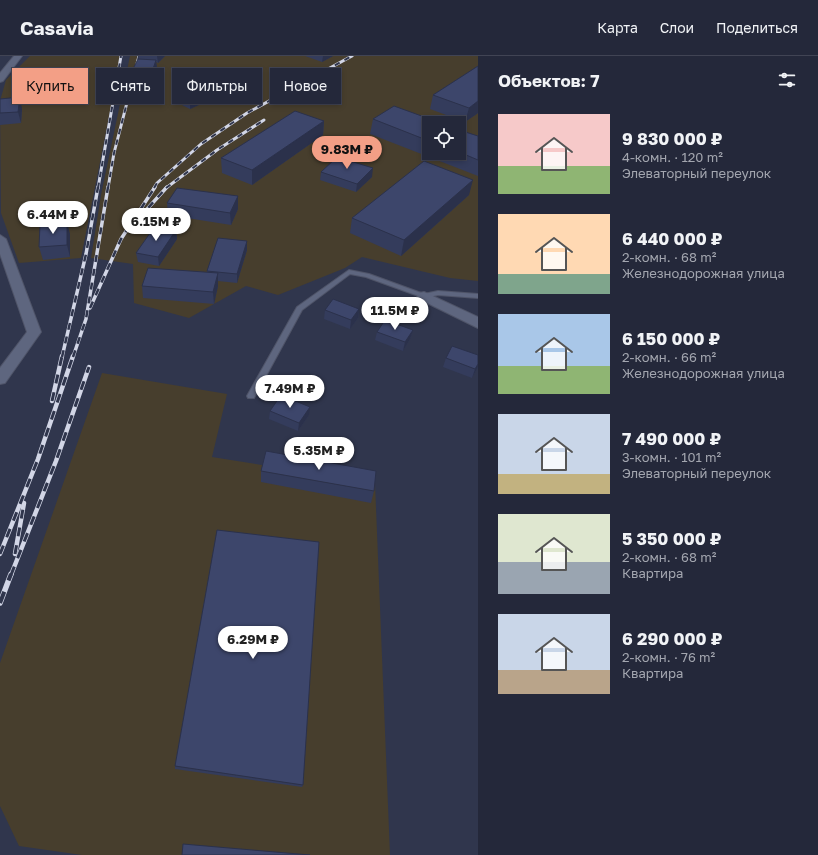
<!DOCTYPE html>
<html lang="ru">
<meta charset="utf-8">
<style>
:root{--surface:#24283a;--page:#2c3042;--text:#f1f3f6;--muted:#a3a6af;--line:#414454;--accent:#f39f86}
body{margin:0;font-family:"Golos Text",sans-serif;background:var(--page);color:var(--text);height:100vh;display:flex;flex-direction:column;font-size:15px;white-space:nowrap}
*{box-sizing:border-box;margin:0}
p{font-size:13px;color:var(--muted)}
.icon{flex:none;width:22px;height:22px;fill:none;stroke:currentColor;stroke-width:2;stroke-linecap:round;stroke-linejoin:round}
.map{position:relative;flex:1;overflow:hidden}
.sheet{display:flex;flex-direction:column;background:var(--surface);width:340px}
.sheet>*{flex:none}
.guide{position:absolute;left:12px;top:12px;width:380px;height:36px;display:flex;gap:8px}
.tools{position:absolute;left:422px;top:60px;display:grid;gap:8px}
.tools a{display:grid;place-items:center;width:44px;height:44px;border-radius:0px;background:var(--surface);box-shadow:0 2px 6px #0003,0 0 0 1px var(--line);font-size:20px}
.price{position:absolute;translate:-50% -34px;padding:0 9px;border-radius:14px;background:#fff;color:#222;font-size:13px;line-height:26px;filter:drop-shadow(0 1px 2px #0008)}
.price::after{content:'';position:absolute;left:50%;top:24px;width:12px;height:9px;margin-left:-6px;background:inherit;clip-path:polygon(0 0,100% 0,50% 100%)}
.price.selected{background:var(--accent);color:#111}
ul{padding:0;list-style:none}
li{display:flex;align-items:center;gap:12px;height:100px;padding:0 20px}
li span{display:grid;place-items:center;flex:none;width:112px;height:80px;border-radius:0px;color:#555}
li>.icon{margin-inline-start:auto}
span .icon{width:48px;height:48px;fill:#fffc;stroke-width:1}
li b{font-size:17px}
h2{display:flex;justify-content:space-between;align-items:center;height:48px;padding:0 20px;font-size:17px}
.pill{padding:0 14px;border-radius:0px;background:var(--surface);box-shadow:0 2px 6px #0003,0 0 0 1px var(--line);font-size:14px;line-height:36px}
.pill.selected{background:var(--accent);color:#111}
header{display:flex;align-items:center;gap:24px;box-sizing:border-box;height:56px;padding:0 20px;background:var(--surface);border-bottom:1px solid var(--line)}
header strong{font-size:19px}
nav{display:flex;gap:22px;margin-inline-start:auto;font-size:14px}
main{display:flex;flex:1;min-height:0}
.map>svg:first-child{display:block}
.industrial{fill:#473e2d;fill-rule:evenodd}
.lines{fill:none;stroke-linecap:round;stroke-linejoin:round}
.service-casing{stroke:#4f5468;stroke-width:2}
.minor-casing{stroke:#4f5468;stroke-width:2}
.service{fill:#5e667f;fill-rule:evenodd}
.minor{fill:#5e667f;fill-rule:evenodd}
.rail-far3-casing{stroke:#d2d6e6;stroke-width:3}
.rail-far2-casing{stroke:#d2d6e6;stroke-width:3.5}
.rail-far1-casing{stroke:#d2d6e6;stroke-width:4.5}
.rail-casing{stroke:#d2d6e6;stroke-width:5.5}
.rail-far3{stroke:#30364d;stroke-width:2;stroke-dasharray:5.5;stroke-linecap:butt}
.rail-far2{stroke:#30364d;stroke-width:2.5;stroke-dasharray:7;stroke-linecap:butt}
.rail-far1{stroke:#30364d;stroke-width:3;stroke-dasharray:9;stroke-linecap:butt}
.rail{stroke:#30364d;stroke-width:4;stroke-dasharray:12;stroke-linecap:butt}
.wall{fill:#343c5c}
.shaded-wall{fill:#2b314b}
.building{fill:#3d466b;stroke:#2b314b}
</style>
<header>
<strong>Casavia</strong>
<nav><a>Карта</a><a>Слои</a><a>Поделиться</a></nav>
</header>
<main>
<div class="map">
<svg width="478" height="799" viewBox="0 0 478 799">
<rect width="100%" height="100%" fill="#30364d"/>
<g class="industrial">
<polygon points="30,0 121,0 81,202 19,207 1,157 0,45 6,24"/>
<path d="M 130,0 L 478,0 L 478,225 L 450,222 L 362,201 L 345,212 L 278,239 L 246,230 L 189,262 L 134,247 L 133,208 L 91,202 L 101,139 ZM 429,67 L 459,67 L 459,97 L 429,97 Z"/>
<polygon points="102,317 227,338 212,401 375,427 390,799 82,799 19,790 0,750 0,607"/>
</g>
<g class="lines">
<g class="service-casing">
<polygon id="service" points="349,214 369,218 424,238 438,235 478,238 478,242 438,239 424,242 366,221 350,218 302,254 254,342 248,342 247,340 297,251"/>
</g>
<g class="minor-casing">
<g id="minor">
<polygon points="14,0 22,0 3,25 0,26 0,17"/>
<polygon points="0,179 6,183 41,276 5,327 0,328 0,312 27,276 0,198"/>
<polygon points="424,236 478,261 478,272 419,243 417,240 419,237"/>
</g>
</g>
<use href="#service" class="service"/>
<use href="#minor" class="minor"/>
<g class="rail-far3-casing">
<g id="rail-far3">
<polyline points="98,132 121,0"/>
<polyline points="108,132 114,97 139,0"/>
<polyline points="154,132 157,127 201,88 247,57 352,0"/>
<polyline points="166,132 217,94 264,64"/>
</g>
</g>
<g class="rail-far2-casing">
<g id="rail-far2">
<polyline points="139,162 167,131"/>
<polyline points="90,252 121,183 155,131"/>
<polyline points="62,301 86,198 98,131"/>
<polyline points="73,301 86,263 108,131"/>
</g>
</g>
<g class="rail-far1-casing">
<g id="rail-far1">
<polyline points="52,345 62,300"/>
<polyline points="0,498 38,403 73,300"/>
<polyline points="15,498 24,447"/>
<polyline points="11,519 56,405 89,311"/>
</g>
</g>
<g class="rail-casing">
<polyline id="rail" points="0,547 11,518"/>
</g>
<use href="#rail-far3" class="rail-far3"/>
<use href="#rail-far2" class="rail-far2"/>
<use href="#rail-far1" class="rail-far1"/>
<use href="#rail" class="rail"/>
</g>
<g class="wall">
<polygon points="139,0 165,0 158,7 156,6 157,12 151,27 131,26 130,19 139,3"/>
<polygon points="305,0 333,0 322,6"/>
<polygon points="478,10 478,57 465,66 430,53 433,39"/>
<polygon points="175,38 212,43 190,53 176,46"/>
<polygon points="0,43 22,53 21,67 0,69"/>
<polygon points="373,63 429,67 429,97 459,97 459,74 478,80 478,120 370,78"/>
<polygon points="324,65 323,79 252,129 222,117 221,102"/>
<polygon points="321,116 372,121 356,136 320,124"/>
<polygon points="469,139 401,200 350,177 352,162"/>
<polygon points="167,147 238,153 231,169 168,159"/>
<polygon points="176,174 177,183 159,210 138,206 136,197"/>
<polygon points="70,178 70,201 43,204 39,191"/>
<polygon points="247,185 247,194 237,227 218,225 218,230 214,248 143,242 142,230 207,216 207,215"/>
<polygon points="359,253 358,262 350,273 324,263 325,254"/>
<polygon points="413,274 410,283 403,295 375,284 377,276"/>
<polygon points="446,302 478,311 472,322 443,311"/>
<polygon points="270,355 309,359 298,375 269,363"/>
<polygon points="261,415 374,435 371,447 261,426"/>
<polygon points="175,710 303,729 302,731 175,713"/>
</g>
<g class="shaded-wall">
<polygon points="157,0 165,0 158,7"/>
<polygon points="323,0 333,0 322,6"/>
<polygon points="156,4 157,12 151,27 151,19"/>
<polygon points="211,35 212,43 190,53 190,45"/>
<polygon points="20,41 22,53 21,67 18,56"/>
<polygon points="478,45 478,57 465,66 469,52"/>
<polygon points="324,65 323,79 252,129 252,114"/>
<polygon points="373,112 372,121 356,136 357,128"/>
<polygon points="473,124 469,139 401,200 404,184"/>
<polygon points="238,140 238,153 231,169 230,157"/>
<polygon points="67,166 70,178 70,201 67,189"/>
<polygon points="176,174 177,183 159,210 158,201"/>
<polygon points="247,185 247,194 237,227 237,218"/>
<polygon points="218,217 218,230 214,248 213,236"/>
<polygon points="359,253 358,262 350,273 351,264"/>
<polygon points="413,274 410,283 403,295 405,286"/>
<polygon points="478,308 478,311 472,322 475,313"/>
<polygon points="310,351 309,359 298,375 299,367"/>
</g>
<g class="building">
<polygon points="138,3 156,4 151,19 130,19"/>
<polygon points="478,10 478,45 469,52 433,39"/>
<polygon points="197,29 211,35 190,45 175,38"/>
<polygon points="20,41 18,56 0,57 0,43"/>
<polygon points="394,50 441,67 429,67 429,85 373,63"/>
<polygon points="295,55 324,65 252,114 221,102"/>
<polygon points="459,74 478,80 478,104 459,96"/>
<polygon points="337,101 373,112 357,128 321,116"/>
<polygon points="424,105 473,124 404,184 352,162"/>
<polygon points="177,132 238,140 230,157 167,147"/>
<polygon points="67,166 67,189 39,191 40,169"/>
<polygon points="155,170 176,174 158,201 136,197"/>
<polygon points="218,182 247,185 237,218 207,215"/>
<polygon points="148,212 218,217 213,236 142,230"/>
<polygon points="333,243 359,253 351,264 325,254"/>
<polygon points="385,264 413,274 405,286 377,276"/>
<polygon points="452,290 478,299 478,308 475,313 446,302"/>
<polygon points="281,339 310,351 299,367 270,355"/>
<polygon points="266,395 376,415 374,435 261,415"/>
<polygon points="217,474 319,486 303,729 175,710"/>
<polygon points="183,788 310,799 182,799"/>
</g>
</svg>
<div class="tools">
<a><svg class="icon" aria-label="locate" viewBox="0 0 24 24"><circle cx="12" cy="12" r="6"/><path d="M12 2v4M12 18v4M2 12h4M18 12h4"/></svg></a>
</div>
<b class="price selected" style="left:347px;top:114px">9.83M ₽</b>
<b class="price" style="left:53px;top:179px">6.44M ₽</b>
<b class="price" style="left:156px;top:186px">6.15M ₽</b>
<b class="price" style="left:395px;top:275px">11.5M ₽</b>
<b class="price" style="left:290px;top:353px">7.49M ₽</b>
<b class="price" style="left:319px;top:415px">5.35M ₽</b>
<b class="price" style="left:253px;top:604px">6.29M ₽</b>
<div class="guide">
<a class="pill selected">Купить</a>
<a class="pill">Снять</a>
<a class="pill">Фильтры</a>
<a class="pill">Новое</a>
</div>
</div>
<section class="sheet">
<h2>Объектов: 7<svg class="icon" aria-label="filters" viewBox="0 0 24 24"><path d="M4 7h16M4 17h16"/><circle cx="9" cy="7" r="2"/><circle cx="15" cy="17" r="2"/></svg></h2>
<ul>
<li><span style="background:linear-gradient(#f6c9c9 65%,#8fb573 0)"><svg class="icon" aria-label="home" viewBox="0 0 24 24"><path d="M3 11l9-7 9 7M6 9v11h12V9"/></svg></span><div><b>9 830 000 ₽</b><p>4-комн. · 120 m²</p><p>Элеваторный переулок</p></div></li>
<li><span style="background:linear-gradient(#ffd9b3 75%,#7fa58c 0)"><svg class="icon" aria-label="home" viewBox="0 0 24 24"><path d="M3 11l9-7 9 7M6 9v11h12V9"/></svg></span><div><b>6 440 000 ₽</b><p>2-комн. · 68 m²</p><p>Железнодорожная улица</p></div></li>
<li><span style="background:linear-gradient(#a9c7e8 65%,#8fb573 0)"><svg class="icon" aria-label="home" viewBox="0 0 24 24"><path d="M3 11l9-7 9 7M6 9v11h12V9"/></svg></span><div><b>6 150 000 ₽</b><p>2-комн. · 66 m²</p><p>Железнодорожная улица</p></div></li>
<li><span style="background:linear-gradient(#c9d6e8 75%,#c2b280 0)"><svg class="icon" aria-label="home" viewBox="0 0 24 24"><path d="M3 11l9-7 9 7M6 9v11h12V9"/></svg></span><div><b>7 490 000 ₽</b><p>3-комн. · 101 m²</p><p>Элеваторный переулок</p></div></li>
<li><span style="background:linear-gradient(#dfe7d0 60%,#9aa5b1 0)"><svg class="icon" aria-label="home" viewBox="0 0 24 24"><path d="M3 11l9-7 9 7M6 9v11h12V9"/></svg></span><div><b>5 350 000 ₽</b><p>2-комн. · 68 m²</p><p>Квартира</p></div></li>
<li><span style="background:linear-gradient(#c9d6e8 70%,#b9a48a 0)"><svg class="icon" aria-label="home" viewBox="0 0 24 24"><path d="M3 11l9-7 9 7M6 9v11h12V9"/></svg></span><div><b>6 290 000 ₽</b><p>2-комн. · 76 m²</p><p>Квартира</p></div></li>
</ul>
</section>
</main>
